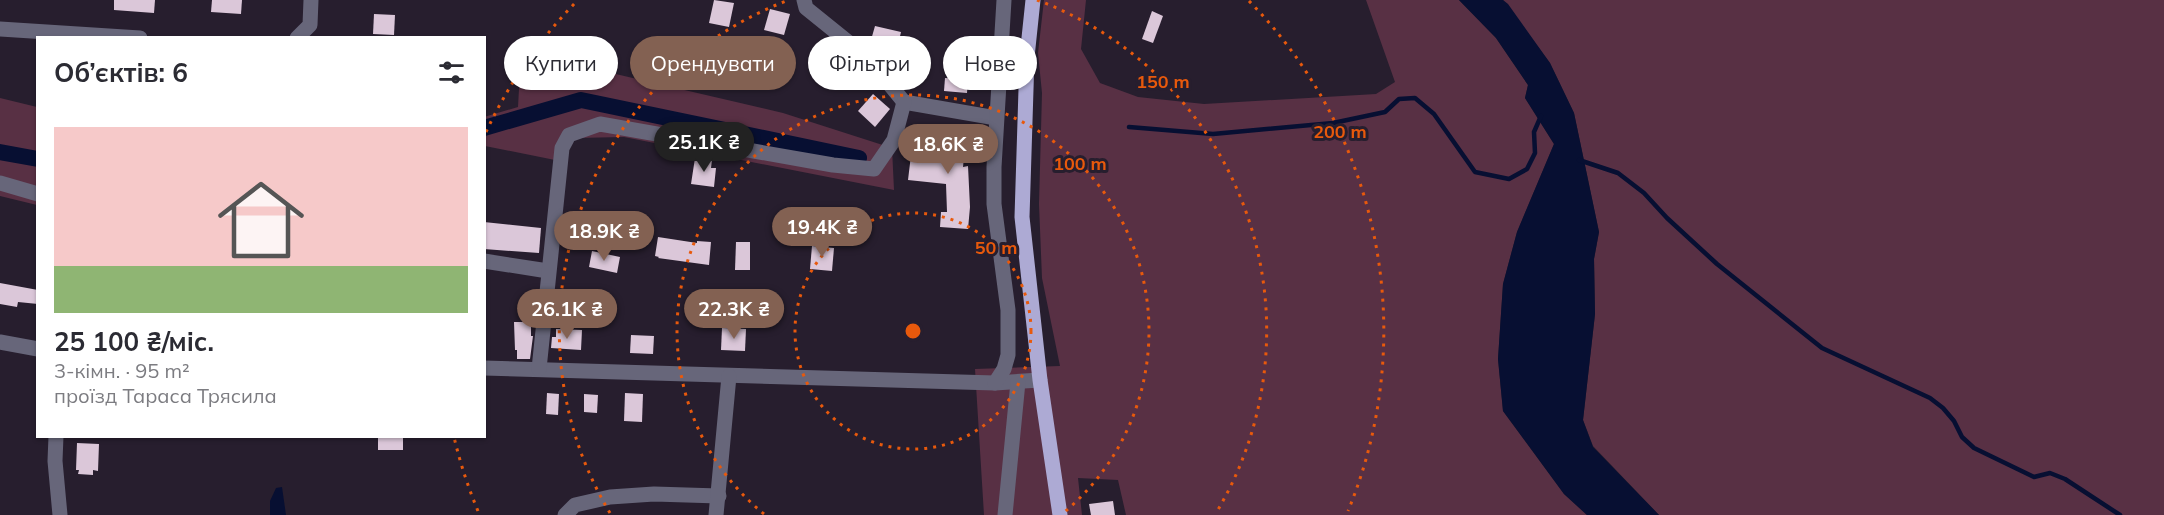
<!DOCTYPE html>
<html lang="uk">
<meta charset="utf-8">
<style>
:root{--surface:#fff;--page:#f7f7f7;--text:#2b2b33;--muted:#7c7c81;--line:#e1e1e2;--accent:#836152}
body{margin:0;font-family:Mulish,sans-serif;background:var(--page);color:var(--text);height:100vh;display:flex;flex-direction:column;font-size:22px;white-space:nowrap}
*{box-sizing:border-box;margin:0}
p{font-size:20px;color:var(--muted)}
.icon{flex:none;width:33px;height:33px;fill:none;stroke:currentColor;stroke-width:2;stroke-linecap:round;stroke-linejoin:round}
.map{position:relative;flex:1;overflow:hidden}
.drawer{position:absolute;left:36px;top:36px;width:450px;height:402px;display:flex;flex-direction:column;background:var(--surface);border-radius:0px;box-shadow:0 2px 4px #0004}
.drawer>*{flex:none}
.banner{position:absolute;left:504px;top:36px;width:570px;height:54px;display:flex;gap:12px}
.price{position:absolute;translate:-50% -51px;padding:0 14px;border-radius:21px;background:var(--accent);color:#fff;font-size:20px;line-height:39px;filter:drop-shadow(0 2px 3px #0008)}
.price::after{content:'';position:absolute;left:50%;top:36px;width:18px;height:14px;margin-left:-9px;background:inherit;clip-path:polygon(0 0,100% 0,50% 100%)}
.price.current{background:#222;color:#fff}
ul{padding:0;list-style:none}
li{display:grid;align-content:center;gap:12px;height:318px;padding:0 18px}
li+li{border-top:2px solid var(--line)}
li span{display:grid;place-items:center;height:186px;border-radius:0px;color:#555}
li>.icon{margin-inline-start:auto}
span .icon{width:108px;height:108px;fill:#fffc;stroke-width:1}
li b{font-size:26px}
h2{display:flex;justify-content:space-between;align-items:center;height:72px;padding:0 18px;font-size:26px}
.chip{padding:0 21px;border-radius:27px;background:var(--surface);box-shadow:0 2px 4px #0004;font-size:21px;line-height:54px}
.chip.current{background:var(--accent);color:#fff}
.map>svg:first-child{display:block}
.green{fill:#583044}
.water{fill:#070f32}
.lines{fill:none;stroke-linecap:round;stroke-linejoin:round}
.stream{stroke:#070f32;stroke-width:4.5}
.canal{stroke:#070f32;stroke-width:16}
.building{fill:#dbc7d9}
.minor{stroke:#67667a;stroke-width:15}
.major{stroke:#adaad4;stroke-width:15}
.ring{fill:none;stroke:#e8590c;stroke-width:3;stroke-dasharray:3 6}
.centre{fill:#e8590c;stroke:#271e2e;stroke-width:3}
.ring-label{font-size:18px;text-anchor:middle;font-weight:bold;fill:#e8590c;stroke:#271e2e;stroke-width:6;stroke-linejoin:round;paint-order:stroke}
</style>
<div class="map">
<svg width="2164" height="515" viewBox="0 0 2164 515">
<rect width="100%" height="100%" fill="#271e2e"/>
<g class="green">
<polygon points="1044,0 1086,0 1081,49 1100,83 1138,97 1204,104 1376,94 1395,82 1366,0 1459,0 1496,38 1528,85 1525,98 1554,144 1517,232 1503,284 1498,359 1503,411 1564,494 1587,515 1126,515 1118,480 1078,478 1082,515 984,515 975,369 1060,366 1042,278 1039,204 1042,93 1038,53"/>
<polygon points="1503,0 2164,0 2164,515 1659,515 1593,446 1583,420 1595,314 1594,259 1599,232 1574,113 1550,63"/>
<polygon points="521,52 783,113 892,148 894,190 624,137 576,138 555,160 485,146 484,117 518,107"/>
<polygon points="0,98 37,107 37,205 0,196"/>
</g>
<g class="water">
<polygon points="1459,0 1503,0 1508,4 1550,63 1574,113 1599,232 1594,259 1595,314 1583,420 1593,447 1659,515 1587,515 1564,494 1503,411 1498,359 1503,284 1517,232 1554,144 1525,98 1528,85 1496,38"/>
<polygon points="282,487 286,515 270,515 270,501 276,488"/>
</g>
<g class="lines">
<g class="stream">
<polyline points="1129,127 1213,134 1333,123 1385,112 1399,99 1415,98 1434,114 1475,172 1509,179 1527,169 1535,153 1534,132 1541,116"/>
<polyline points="1579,160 1618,173 1644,193 1667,218 1717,264 1822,348 1930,398 1943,408 1954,421 1962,437 1974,448 2034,477 2050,473 2065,479 2120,515"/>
</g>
<g class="canal">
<polyline points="484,128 581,100 859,158"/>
<polyline points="0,152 38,159"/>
</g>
</g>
<g class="building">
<polygon points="114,0 155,0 154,13 114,10"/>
<polygon points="212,0 242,0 241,14 211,12"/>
<polygon points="714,0 734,3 729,27 709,23"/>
<polygon points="770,9 790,14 784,35 764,30"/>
<polygon points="1152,11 1163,16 1153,43 1142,39"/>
<polygon points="374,14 395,15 394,35 373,34"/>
<polygon points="875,26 901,32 897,49 874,44 875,41 871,40"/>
<polygon points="826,45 843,59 827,80 809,66"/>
<polygon points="945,78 968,79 967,93 944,91"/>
<polygon points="873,94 890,109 875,127 858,111"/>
<polygon points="943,125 967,127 963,167 968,166 970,207 968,229 940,227 941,212 947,212 946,184 908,180 911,155 935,157 938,132 942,133"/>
<polygon points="695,158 712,160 711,168 716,168 714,187 691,184"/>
<polygon points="484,222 541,228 539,253 484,249"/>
<polygon points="623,223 641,226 638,245 620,242"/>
<polygon points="658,237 697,243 697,241 711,242 709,265 658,258 659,257 655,256"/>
<polygon points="736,242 750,242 750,270 735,270"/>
<polygon points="812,246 834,248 832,271 810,269"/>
<polygon points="592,251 620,257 617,273 589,267"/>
<polygon points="0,283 38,290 38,304 18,302 17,307 0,304"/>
<polygon points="514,322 531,322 531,336 533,336 530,359 517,359 517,350 515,350"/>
<polygon points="722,328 746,329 745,351 721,350"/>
<polygon points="556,329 582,330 581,350 551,348 552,337 556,337"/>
<polygon points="631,335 654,336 653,354 630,353"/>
<polygon points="547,393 559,394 558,415 546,414"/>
<polygon points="625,393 643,394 642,422 624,421"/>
<polygon points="584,394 598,395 597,413 584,412"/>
<rect x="378" y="436" width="25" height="14"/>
<polygon points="77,443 99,444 98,471 93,470 93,475 78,474 79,470 76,470"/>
<polygon points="1113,501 1115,515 1091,515 1089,504"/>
</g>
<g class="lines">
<g class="minor">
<polyline points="804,0 806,8 868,58 904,102"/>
<polyline points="0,29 140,38"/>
<polyline points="297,38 310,25 311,0"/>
<polyline points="904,102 996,118"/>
<polyline points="0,183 38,194"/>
<polyline points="484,261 548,271"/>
<polyline points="0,342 38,349"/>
<polyline points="484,368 995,383 1040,380"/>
<polyline points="539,369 562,148 569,135 600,124 833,165 874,169 894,140 904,102"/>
<polyline points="995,383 1004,369 1008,355 1008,310 994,204 994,167 1004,0"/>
<polyline points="56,436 55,461 60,515"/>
<polyline points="565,515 575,505 610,497 654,494 719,496"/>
<polyline points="716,515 729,376"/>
<polyline points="1005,515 1018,382"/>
</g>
<polyline class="major" points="1033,0 1027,57 1022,217 1040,380 1060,515"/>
</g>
<g class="ring">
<circle cx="913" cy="331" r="118"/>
<path d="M764 514A236 236 0 1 1 1062 514"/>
<path d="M610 513A353 353 0 0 1 789 0M1037 0A353 353 0 0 1 1216 513"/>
<path d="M478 511A471 471 0 0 1 454 437M486 132A471 471 0 0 1 577 1M1249 1A471 471 0 0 1 1348 511"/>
</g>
<circle cx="913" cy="331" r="9" class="centre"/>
<g class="ring-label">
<text x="1163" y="88">150 m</text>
<text x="1340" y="138">200 m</text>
<text x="1080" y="170">100 m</text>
<text x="996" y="254">50 m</text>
</g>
</svg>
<b class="price current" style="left:704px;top:173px">25.1K ₴</b>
<b class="price" style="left:948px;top:175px">18.6K ₴</b>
<b class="price" style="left:822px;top:258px">19.4K ₴</b>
<b class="price" style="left:604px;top:262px">18.9K ₴</b>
<b class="price" style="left:567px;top:340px">26.1K ₴</b>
<b class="price" style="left:734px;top:340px">22.3K ₴</b>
<div class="banner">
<a class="chip">Купити</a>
<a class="chip current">Орендувати</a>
<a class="chip">Фільтри</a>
<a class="chip">Нове</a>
</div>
<section class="drawer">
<h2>Об’єктів: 6<svg class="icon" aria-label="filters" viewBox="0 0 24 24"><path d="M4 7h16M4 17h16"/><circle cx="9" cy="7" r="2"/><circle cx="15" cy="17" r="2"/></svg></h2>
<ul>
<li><span style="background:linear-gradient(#f6c9c9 75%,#8fb573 0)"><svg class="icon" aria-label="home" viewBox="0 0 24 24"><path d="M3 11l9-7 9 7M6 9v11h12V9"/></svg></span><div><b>25 100 ₴/міс.</b><p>3-кімн. · 95 m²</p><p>проїзд Тараса Трясила</p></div></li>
</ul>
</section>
</div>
